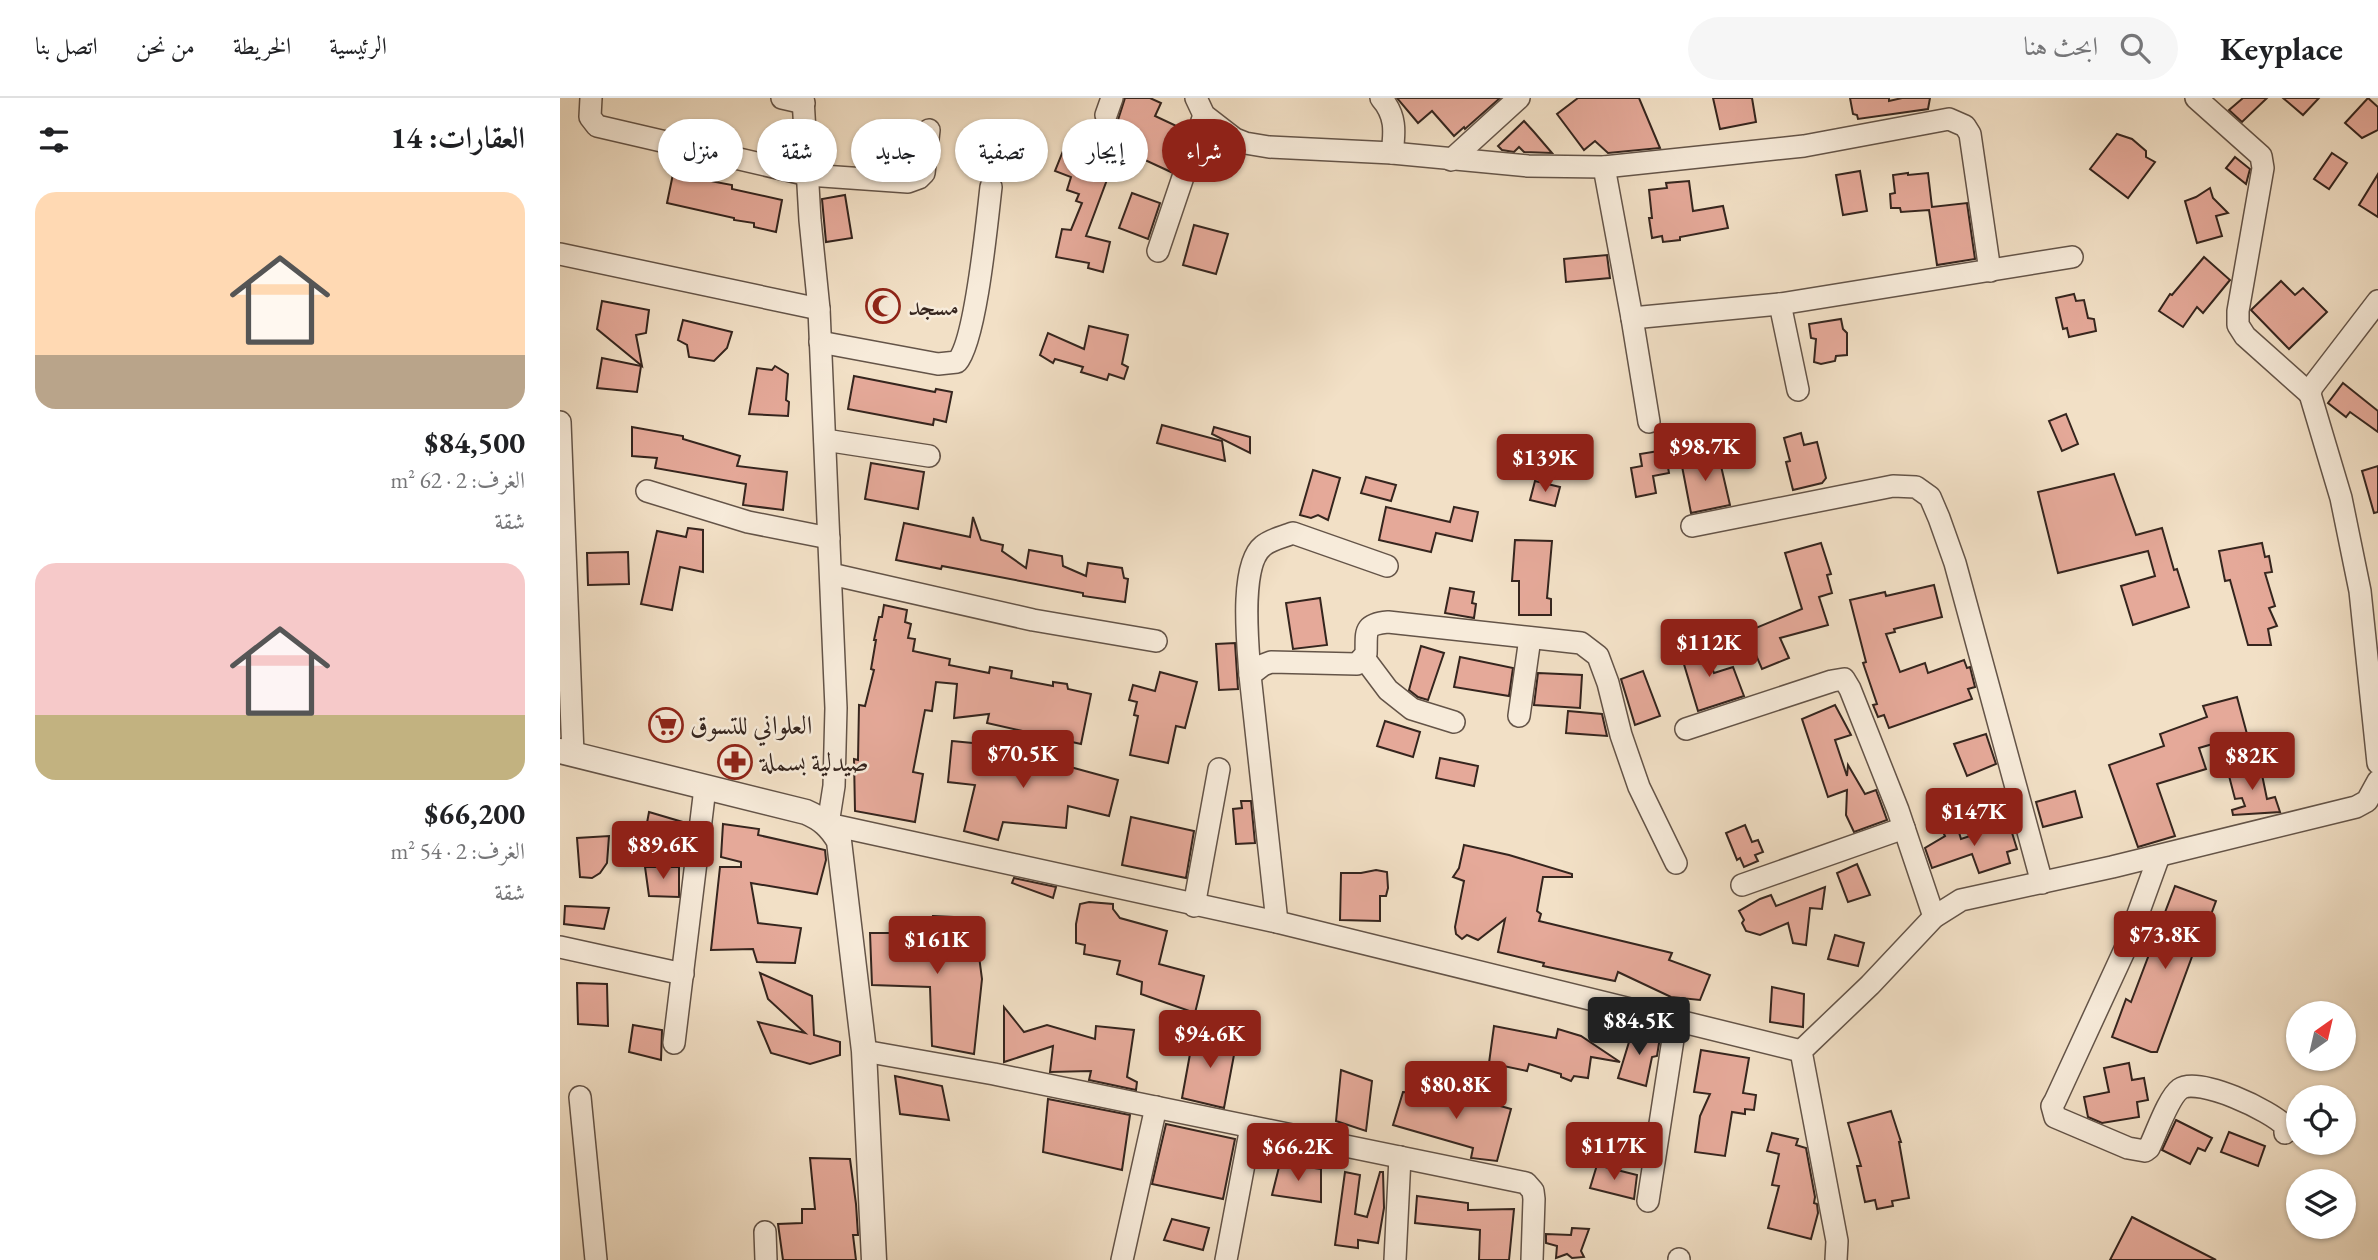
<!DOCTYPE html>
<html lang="ar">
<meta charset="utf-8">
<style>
:root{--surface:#fff;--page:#f6f6f6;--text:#202124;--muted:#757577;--line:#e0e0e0;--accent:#8f2418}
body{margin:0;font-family:"EB Garamond",Amiri,serif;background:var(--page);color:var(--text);direction:rtl;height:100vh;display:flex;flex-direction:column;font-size:26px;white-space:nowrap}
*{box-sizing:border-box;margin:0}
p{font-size:23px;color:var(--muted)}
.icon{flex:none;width:38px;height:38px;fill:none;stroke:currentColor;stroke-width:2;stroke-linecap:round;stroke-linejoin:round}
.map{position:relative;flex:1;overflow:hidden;direction:ltr}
.panel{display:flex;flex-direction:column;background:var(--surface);width:560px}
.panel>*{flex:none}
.banner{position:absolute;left:21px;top:21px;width:665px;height:63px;direction:rtl;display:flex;gap:14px}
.needle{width:46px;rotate:34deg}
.buttons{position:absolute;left:1726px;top:903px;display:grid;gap:14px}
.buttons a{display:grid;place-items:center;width:70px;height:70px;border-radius:50%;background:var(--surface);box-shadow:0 2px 5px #0004;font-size:35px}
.price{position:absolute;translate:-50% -60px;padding:0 16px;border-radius:7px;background:var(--accent);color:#fff;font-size:23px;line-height:46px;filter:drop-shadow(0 2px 4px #0008)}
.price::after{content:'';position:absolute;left:50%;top:42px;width:21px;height:16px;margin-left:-10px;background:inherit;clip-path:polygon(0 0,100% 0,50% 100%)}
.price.active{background:#222;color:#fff}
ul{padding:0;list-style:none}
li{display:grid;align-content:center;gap:14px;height:371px;padding:0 35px}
li span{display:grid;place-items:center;height:217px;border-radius:21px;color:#555}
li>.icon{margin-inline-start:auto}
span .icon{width:126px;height:126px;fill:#fffc;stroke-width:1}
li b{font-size:30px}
h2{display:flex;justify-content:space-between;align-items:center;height:84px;padding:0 35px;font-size:30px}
.chip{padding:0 24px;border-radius:32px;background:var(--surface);box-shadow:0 2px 5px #0004;font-size:24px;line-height:63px}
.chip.active{background:var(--accent);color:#fff}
header{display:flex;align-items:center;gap:42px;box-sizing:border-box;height:98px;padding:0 35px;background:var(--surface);border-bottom:2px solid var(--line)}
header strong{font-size:33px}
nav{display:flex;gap:38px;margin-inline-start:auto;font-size:24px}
.search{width:490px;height:63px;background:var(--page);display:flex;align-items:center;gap:18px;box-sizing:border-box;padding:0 24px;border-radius:38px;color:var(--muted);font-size:26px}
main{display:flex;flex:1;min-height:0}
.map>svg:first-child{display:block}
.building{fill:#e5a999;stroke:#35251e;stroke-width:2}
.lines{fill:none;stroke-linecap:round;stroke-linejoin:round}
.minor-casing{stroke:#645448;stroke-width:24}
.tertiary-casing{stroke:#645448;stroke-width:27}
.minor{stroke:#f7ebda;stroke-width:21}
.tertiary{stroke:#f7ebda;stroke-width:24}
.labels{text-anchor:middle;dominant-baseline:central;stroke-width:5;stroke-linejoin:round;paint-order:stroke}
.poi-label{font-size:26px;fill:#35251e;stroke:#f7ebda;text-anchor:start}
</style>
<header>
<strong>Keyplace</strong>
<div class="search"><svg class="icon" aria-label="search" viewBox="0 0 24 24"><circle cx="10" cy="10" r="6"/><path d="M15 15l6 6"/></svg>ابحث هنا</div>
<nav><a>الرئيسية</a><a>الخريطة</a><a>من نحن</a><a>اتصل بنا</a></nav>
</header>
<main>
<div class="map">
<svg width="1818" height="1162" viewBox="0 0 1818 1162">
<rect width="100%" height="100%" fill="#f2e0c6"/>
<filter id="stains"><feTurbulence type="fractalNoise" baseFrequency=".00286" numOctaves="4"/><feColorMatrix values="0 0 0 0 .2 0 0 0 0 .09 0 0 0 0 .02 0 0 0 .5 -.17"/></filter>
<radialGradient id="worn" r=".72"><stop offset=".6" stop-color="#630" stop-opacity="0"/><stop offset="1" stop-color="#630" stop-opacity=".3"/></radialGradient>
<g class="building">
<polygon points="565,0 590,0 601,5 595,18 625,32 611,74 570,55 564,70 545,63 563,25 558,22"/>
<polygon points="837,0 940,0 905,31 904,29 894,38 872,13 858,25"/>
<polygon points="1018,0 1079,0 1100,50 1048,55 1035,43 1024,52 997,16"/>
<polygon points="1153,0 1192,0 1196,24 1160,31"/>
<polygon points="1290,0 1329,0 1329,3 1342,0 1370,0 1368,11 1298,21 1297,17 1293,16"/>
<polygon points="1683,0 1707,0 1682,24 1669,12"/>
<polygon points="1723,0 1759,0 1743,17"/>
<polygon points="1808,0 1818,9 1818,32 1802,40 1785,25"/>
<polygon points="964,23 974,34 992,55 964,54 959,49 954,54 942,52 938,48"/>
<polygon points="1557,36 1572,41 1586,53 1586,59 1595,64 1568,100 1530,71"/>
<polygon points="503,53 551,71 526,138 550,144 543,174 528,170 529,165 496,159 502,131 511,132 522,105 516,103 519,96 507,92 511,79 495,73"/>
<polygon points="1772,55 1787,65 1769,91 1754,81"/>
<polygon points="1675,59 1690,71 1686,86 1666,70"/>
<polygon points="1300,73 1307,113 1283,117 1276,77"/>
<polygon points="1348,75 1348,77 1368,75 1372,109 1407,105 1415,161 1377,167 1369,112 1341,114 1340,110 1331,110 1330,96 1335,95 1333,77"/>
<polygon points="113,76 172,87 172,91 222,102 216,134 194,129 194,125 174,122 174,120 107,105"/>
<polygon points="1818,76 1818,119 1799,107"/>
<polygon points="1129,83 1133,113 1163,108 1168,130 1120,139 1120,142 1103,144 1102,138 1092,140 1089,120 1092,120 1089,92 1107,90 1106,85"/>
<polygon points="1650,90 1653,100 1668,115 1656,118 1662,138 1637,145 1625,103 1636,99"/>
<polygon points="572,95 600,105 588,141 559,130"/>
<polygon points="285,97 292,140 266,144 262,101"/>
<polygon points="634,127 668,136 656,176 623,167"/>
<polygon points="1047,157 1050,180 1006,184 1004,161"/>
<polygon points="1644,159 1670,182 1643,215 1637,209 1623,229 1599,213 1610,196 1612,197"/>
<polygon points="1721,183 1735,197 1743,190 1767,214 1729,251 1691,212"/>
<polygon points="1514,196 1516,203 1524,202 1528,220 1534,221 1536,233 1509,239 1507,230 1503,231 1496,200"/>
<polygon points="42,203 89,212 86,235 76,237 82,268 37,231"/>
<polygon points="1281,221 1283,231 1287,235 1287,257 1276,258 1275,263 1261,266 1254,264 1256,241 1251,240 1249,226"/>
<polygon points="123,222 172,234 167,250 154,263 129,259 127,247 118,242"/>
<polygon points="529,228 568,237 562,266 568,269 564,281 549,276 547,282 521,274 523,269 495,261 493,265 480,257 488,235 524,251"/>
<polygon points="42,260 81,268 77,294 37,290"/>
<polygon points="215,268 228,276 226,302 229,304 228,318 189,316 197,270 212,272"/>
<polygon points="294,278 375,294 376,291 392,294 386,324 374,321 373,327 288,311"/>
<polygon points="1783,285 1818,313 1818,334 1790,314 1786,319 1768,305"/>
<polygon points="1506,316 1518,346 1502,353 1489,323"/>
<polygon points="602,327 662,343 665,363 597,345"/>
<polygon points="72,329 123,338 123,341 180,358 177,368 227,374 223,412 183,407 186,386 95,370 97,360 72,358"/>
<polygon points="654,329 690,339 690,355 652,336"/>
<polygon points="1241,335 1244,347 1257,344 1266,380 1262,385 1233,392 1226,364 1230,363 1224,340"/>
<polygon points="1105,352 1109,375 1093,378 1096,395 1076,399 1071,370 1082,368 1080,356"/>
<polygon points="1158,355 1170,407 1131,415 1121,363"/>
<polygon points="311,365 364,374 358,411 305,401"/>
<polygon points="1818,368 1818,414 1814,415 1802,373"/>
<polygon points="753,372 780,380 768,422 758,417 751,420 740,417"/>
<polygon points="1554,376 1576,437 1602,430 1614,472 1617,471 1629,509 1573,527 1561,488 1595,478 1588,453 1498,475 1478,394"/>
<polygon points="806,379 836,387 831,403 801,395"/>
<polygon points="975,383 1000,389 995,408 970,402"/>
<polygon points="826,409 890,424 894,409 918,414 912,443 876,435 871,454 819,442"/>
<polygon points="413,419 421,442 443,447 442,453 466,470 469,452 502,458 503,468 526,478 528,465 562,470 564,480 568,481 565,504 523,498 523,495 382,468 381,471 336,462 344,425 410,439"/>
<polygon points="128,430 143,432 143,474 120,469 112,512 81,506 97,433 126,439"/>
<polygon points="955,442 992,443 987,500 991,501 991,517 959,517 959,483 952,483"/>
<polygon points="1261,445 1271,476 1267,477 1272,495 1259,499 1268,527 1220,540 1229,560 1202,571 1186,534 1242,511 1225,455"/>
<polygon points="1702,445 1705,459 1709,458 1712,474 1705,475 1715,508 1709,510 1717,528 1708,531 1711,547 1688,547 1670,482 1665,483 1659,453"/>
<polygon points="68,454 69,486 28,487 27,455"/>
<polygon points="1374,487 1382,519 1334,531 1335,534 1326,536 1340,574 1365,565 1368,575 1404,562 1407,570 1410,569 1415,589 1408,591 1412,601 1329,630 1324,617 1318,619 1313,607 1317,606 1303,565 1306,564 1290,502 1325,494 1326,498"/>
<polygon points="890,490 914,494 912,505 916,506 914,520 885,515"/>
<polygon points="760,500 767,547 733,551 726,505"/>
<polygon points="324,507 347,512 345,524 351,526 348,540 355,541 353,553 390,561 389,567 429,575 430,569 452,573 451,580 493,588 493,584 507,586 508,591 531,596 521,646 427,625 429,616 394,620 397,586 376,584 372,613 365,612 353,674 363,676 355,724 295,713 294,661 298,662 299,607 305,608 314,572 311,571 316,542 314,542 319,519 322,519"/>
<polygon points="1138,537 1140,552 1148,558 1154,575 1173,569 1184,598 1138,613 1120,553 1128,550"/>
<polygon points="675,545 678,591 659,592 656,546"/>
<polygon points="861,548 884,555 868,602 858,599 849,592"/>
<polygon points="900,559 953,570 949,598 894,589"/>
<polygon points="1083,573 1100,618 1075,627 1061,581"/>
<polygon points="600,574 637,584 625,630 616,628 608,665 570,657 578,618 574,617 577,604 569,602 573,587 595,593"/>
<polygon points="978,575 1022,577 1020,610 974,607"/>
<polygon points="1677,599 1687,636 1639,650 1646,671 1597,686 1615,738 1578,749 1549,667 1604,648 1600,636 1647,619 1643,608"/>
<polygon points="1275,607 1291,637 1275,642 1287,678 1288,667 1305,696 1316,692 1327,722 1294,734 1286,717 1287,692 1268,699 1242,621"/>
<polygon points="1008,613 1042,616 1047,638 1006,635"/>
<polygon points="825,623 860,634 853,659 817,648"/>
<polygon points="1426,636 1436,666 1407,678 1394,646"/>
<polygon points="392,643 454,649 452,671 490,675 491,668 514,670 558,682 549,718 508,708 506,730 443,724 438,742 404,733 415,687 388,684"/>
<polygon points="880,660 918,668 914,688 876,680"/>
<polygon points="1700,667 1707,701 1715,699 1720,714 1673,717 1672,712 1685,708 1682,700 1675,701 1668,674"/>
<polygon points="1515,693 1522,719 1483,729 1476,704"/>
<polygon points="681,703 691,703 695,745 676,746 673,711 682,710"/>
<polygon points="89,714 126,725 116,749 84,741"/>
<polygon points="571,719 634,733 626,780 562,767"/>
<polygon points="1449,725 1457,751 1447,754 1450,765 1419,775 1412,756 1372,770 1365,750 1385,738 1382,732 1397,728 1401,741"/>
<polygon points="163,726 199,731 198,737 265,752 266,762 257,796 191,785 198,825 241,830 235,865 197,864 193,851 151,852 160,769 181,769 181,764 161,759"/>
<polygon points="1185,727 1192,744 1198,742 1203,754 1195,757 1198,763 1184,769 1180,760 1177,762 1166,735"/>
<polygon points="49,738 47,765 40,775 32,780 20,779 17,740"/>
<polygon points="904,747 949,757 1012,776 1012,779 983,779 977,813 981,816 979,823 1112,855 1109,862 1150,877 1140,902 1111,899 1058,874 1055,883 983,868 984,865 938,854 945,821 918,842 907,837 902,841 896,836 895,829 904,783 893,779 899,770"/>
<polygon points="1297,766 1310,797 1288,804 1277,775"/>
<polygon points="85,769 119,769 119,799 89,798"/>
<polygon points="816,772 827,774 828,790 826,798 820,798 820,823 780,822 781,775 801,775"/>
<polygon points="454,780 496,789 493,800 452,785"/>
<polygon points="1615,788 1656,803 1640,846 1637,845 1597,954 1591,954 1552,939 1566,901 1571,904"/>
<polygon points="1265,789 1262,811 1250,810 1246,847 1233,845 1228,825 1200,837 1186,833 1182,825 1184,822 1179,813 1200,801 1211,797 1216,808"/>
<polygon points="529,804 553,806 553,811 560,820 607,833 599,866 644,878 635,915 581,896 582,884 557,876 560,863 524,856 525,847 516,845 516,826 520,806"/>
<polygon points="5,808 49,810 44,831 4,826"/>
<polygon points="373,818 414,820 422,881 414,956 372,948 370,889 312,887 310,835 374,835"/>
<polygon points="1275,837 1304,845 1298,868 1268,861"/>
<polygon points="200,875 252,898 254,937 280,944 280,957 250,966 211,955 198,924 245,935 208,901"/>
<polygon points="17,885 47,886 48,928 18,926"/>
<polygon points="1212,889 1244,896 1243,929 1210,924"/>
<polygon points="444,909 464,934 487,927 535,941 536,928 574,932 567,979 577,984 576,992 529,982 531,973 490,974 493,948 444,964"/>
<polygon points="73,927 102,932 101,962 69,954"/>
<polygon points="934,928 996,940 998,931 1021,938 1060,964 1031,959 1028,980 1014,978 1011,983 1001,979 1001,976 969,966 967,973 929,965"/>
<polygon points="1073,931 1097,936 1100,939 1097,958 1092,959 1086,988 1058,980"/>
<polygon points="645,934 677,941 664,1010 622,1000 632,945 643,947"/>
<polygon points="1141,952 1189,960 1183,995 1196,997 1194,1012 1185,1011 1185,1016 1172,1014 1165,1058 1135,1054 1140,1018 1150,996 1134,994"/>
<polygon points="1569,965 1572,982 1584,980 1588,1002 1577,1004 1579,1019 1542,1025 1528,1019 1524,999 1549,994 1544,970"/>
<polygon points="781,972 812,983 806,1033 776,1023"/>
<polygon points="335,978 382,988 389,1022 340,1016"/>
<polygon points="843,994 905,998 951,1011 937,1063 911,1060 913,1050 833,1027"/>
<polygon points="488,1001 570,1017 562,1072 483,1054"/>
<polygon points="1331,1013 1341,1044 1339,1044 1349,1100 1332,1103 1333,1108 1317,1111 1315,1102 1305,1104 1297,1068 1301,1068 1288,1025"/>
<polygon points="1616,1022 1652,1040 1645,1053 1638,1050 1630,1066 1602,1052"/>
<polygon points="606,1026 675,1041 663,1101 592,1086"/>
<polygon points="1669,1034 1705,1048 1698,1068 1661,1054"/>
<polygon points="1212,1035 1238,1041 1236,1047 1246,1050 1255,1099 1254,1105 1257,1106 1258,1115 1251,1141 1208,1130 1219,1088 1212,1087 1219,1056 1207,1053"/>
<polygon points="250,1060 290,1061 296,1106 298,1137 293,1137 296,1162 223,1162 218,1126 242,1125 242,1111 255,1111"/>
<polygon points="720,1065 761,1071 761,1104 712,1097"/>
<polygon points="1037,1067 1077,1077 1074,1101 1030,1090"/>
<polygon points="785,1074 800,1077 795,1116 807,1119 820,1074 823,1074 824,1110 818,1145 798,1142 798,1150 775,1147"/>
<polygon points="857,1098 908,1105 908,1112 954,1111 949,1162 919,1162 920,1132 855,1125"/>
<polygon points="1572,1119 1656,1162 1550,1162"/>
<polygon points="612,1121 649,1130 643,1152 604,1142"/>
<polygon points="1012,1130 1029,1131 1021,1153 1024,1159 1012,1160 1007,1156 996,1160 997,1148 986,1145 986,1136 1011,1137"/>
</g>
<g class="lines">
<g class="minor-casing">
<g id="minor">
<polyline points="31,0 30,19 37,28 248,77 348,84 359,80 364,75 369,32"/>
<polyline points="222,0 244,5"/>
<polyline points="243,0 250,122 259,211 276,610 274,688 268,726 717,824 1241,953"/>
<polyline points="636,0 644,17 675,41 685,45 709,49 832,55 968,68 1044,69 1244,48 1389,21 1405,28 1410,36 1430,173"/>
<path d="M 821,0 C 836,17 835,33 832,55"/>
<polyline points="1636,0 1701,58 1703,70 1678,213 1678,227 1685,238 1750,296"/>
<polyline points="546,17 552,0"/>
<polyline points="891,62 959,0"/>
<polyline points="1044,69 1072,220 1089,324"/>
<polyline points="598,153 644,17"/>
<polyline points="0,156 259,211"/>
<polyline points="1818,203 1752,289 1750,296 1781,400 1800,493 1818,665"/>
<polyline points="1220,206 1238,292"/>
<polyline points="1072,220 1220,206 1512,159"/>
<path d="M 260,244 L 378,266 L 397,264 C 416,243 427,123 431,89"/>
<polyline points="0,324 13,656"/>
<polyline points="265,342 369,358"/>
<polyline points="87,393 188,424 269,440"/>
<polyline points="1132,428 1333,388 1356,389 1370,399 1379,420 1395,465 1482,785"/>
<polyline points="271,476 473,522 596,543"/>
<polyline points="804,560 828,592 852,611 894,624"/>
<path d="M 690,577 C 688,548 679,467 703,448 C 711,441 723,439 733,435 L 827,468"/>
<polyline points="959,618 970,540"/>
<polyline points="1126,631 1272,583 1284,581 1290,591 1338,712 1374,819"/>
<path d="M 1599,758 L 1566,849 L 1495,1003 L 1492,1008 L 1495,1019 L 1568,1050 L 1585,1053 L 1589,1050 C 1596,1036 1608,1000 1620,991 C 1638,978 1712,1013 1725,1028 L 1725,1035"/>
<polyline points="1182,787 1344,730"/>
<polyline points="634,808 659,671"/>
<path d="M 717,824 L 690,577 L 703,567 L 711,564 L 797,566 L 806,556 C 807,535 802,526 828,524 L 1021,545 L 1038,558 L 1048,585 L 1061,637 L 1079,689 L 1116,765"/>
<polyline points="0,849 123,876"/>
<polyline points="114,945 145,690"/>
<polyline points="304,953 434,976 966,1085 973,1093 974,1101 972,1162"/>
<polyline points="20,999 36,1162"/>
<polyline points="1088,1103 1116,922"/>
<polyline points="205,1134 206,1162"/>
<polyline points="562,1162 596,1009"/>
<polyline points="666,1162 691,1029"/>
<polyline points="835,1162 840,1059"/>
<polyline points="1119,1162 1119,1161"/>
<polyline points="1276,1162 1277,1143 1241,953 1310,887 1374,819 1401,802 1552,769 1796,709 1807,703 1818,683"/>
</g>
</g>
<g class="tertiary-casing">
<path id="tertiary" d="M 0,653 L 246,714 C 262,721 270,728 279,743 L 304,953 L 314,1162"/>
</g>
<use href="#minor" class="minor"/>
<use href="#tertiary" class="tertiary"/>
</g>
<defs>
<g id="mosque-ring" transform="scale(1.75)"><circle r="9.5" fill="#f7ebda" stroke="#8f2418" stroke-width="1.5"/><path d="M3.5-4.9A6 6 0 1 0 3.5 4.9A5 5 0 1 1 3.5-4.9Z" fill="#8f2418"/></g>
<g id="supermarket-ring" transform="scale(1.75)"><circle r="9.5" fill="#f7ebda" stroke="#8f2418" stroke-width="1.5"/><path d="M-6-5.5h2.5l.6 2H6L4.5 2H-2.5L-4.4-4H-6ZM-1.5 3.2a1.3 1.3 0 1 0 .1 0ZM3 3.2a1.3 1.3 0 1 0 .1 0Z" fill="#8f2418"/></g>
<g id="pharmacy-ring" transform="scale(1.75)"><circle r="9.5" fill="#f7ebda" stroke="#8f2418" stroke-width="1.5"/><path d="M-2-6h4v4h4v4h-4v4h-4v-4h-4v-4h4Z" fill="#8f2418"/></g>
</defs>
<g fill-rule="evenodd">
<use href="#mosque-ring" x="323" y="208"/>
<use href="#supermarket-ring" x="106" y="627"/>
<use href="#pharmacy-ring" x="175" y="664"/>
</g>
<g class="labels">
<g class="poi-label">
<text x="348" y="208">مسجد</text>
<text x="130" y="627">العلواني للتسوق</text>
<text x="200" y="664">صيدلية بسملة</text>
</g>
</g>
<rect width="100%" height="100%" filter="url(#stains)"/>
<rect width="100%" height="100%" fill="url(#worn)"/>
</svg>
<div class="buttons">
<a><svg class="needle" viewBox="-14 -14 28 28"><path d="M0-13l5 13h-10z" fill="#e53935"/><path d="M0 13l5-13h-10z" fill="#757577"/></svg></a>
<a><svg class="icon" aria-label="locate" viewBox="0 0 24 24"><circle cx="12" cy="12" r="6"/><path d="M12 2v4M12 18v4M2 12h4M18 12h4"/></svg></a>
<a><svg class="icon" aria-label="layers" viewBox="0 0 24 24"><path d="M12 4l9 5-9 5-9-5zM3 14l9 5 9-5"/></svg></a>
</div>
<b class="price" style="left:1145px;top:385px">$98.7K</b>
<b class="price" style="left:985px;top:396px">$139K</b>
<b class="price" style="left:1149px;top:581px">$112K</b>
<b class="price" style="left:463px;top:692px">$70.5K</b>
<b class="price" style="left:1692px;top:694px">$82K</b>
<b class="price" style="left:1414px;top:750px">$147K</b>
<b class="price" style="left:103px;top:783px">$89.6K</b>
<b class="price" style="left:1605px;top:873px">$73.8K</b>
<b class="price" style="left:377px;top:878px">$161K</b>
<b class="price active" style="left:1079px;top:959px">$84.5K</b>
<b class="price" style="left:650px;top:972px">$94.6K</b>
<b class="price" style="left:896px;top:1023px">$80.8K</b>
<b class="price" style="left:1054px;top:1084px">$117K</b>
<b class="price" style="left:738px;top:1085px">$66.2K</b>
<div class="banner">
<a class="chip active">شراء</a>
<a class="chip">إيجار</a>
<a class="chip">تصفية</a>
<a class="chip">جديد</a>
<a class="chip">شقة</a>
<a class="chip">منزل</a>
</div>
</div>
<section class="panel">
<h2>العقارات: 14<svg class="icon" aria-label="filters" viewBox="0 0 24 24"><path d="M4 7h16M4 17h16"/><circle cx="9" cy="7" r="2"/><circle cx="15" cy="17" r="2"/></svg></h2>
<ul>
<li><span style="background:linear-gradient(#ffd9b3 75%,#b9a48a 0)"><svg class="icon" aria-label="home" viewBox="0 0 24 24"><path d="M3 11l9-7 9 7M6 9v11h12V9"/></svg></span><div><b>$84,500</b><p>الغرف: 2 · 62 m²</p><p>شقة</p></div></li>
<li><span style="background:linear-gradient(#f6c9c9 70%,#c2b280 0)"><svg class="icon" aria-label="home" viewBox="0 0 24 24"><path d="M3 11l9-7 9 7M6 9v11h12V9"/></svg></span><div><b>$66,200</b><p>الغرف: 2 · 54 m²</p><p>شقة</p></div></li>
</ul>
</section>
</main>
